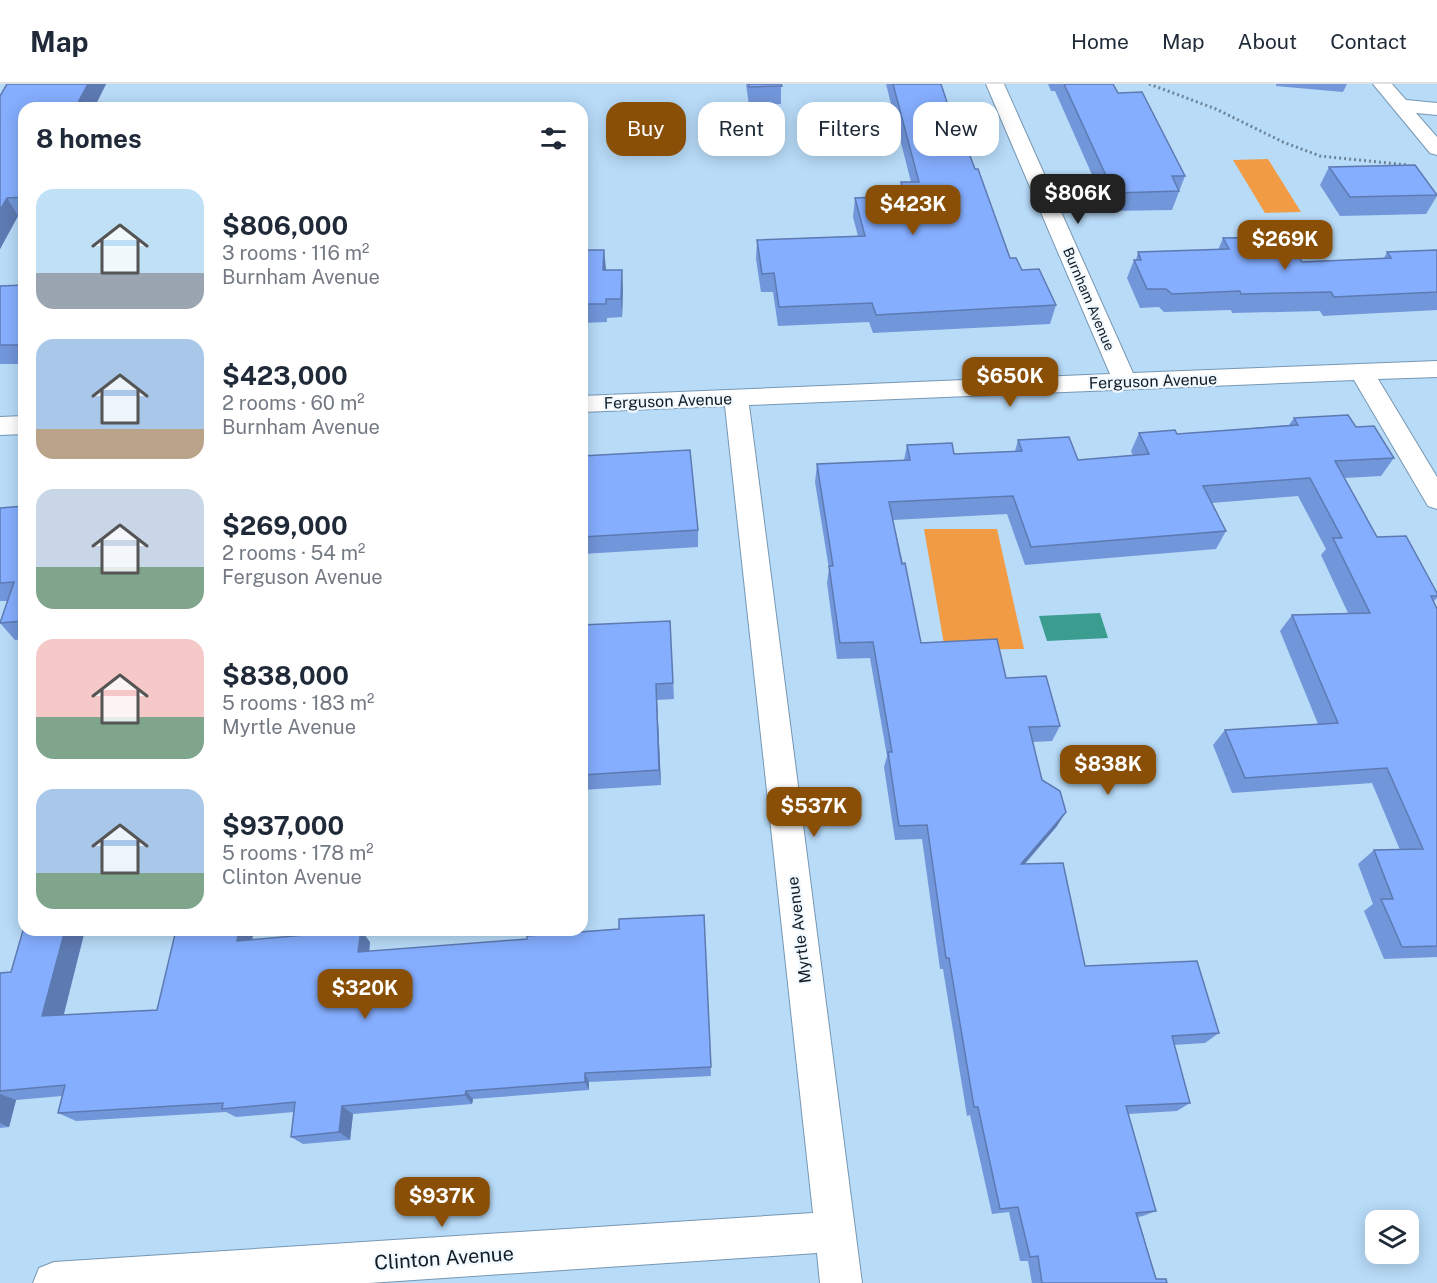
<!DOCTYPE html>
<meta charset="utf-8">
<style>
:root{--surface:#fff;--page:#f2f2f3;--text:#1f2937;--muted:#747a83;--line:#e0e1e3;--accent:#894f06}
body{margin:0;font-family:"Public Sans",sans-serif;background:var(--page);color:var(--text);height:100vh;display:flex;flex-direction:column;font-size:22px;white-space:nowrap}
*{box-sizing:border-box;margin:0}
p{font-size:20px;color:var(--muted)}
.icon{flex:none;width:33px;height:33px;fill:none;stroke:currentColor;stroke-width:2;stroke-linecap:round;stroke-linejoin:round}
.map{position:relative;flex:1;overflow:hidden}
.side{position:absolute;left:18px;top:18px;width:570px;height:834px;display:flex;flex-direction:column;background:var(--surface);border-radius:18px;box-shadow:0 3px 15px #0003}
.side>*{flex:none}
.guide{position:absolute;left:606px;top:18px;width:570px;height:54px;display:flex;gap:12px}
.fabs{position:absolute;left:1365px;top:1126px;display:grid;gap:12px}
.fabs a{display:grid;place-items:center;width:54px;height:54px;border-radius:12px;background:var(--surface);box-shadow:0 3px 15px #0003;font-size:30px}
.price{position:absolute;translate:-50% -51px;padding:0 14px;border-radius:12px;background:var(--accent);color:#fff;font-size:20px;line-height:39px;filter:drop-shadow(0 2px 3px #0008)}
.price::after{content:'';position:absolute;left:50%;top:36px;width:18px;height:14px;margin-left:-9px;background:inherit;clip-path:polygon(0 0,100% 0,50% 100%)}
.price.current{background:#222;color:#fff}
ul{padding:0;list-style:none}
li{display:flex;align-items:center;gap:18px;height:150px;padding:0 18px}
li span{display:grid;place-items:center;flex:none;width:168px;height:120px;border-radius:18px;color:#555}
li>.icon{margin-inline-start:auto}
span .icon{width:72px;height:72px;fill:#fffc;stroke-width:1}
li b{font-size:26px}
h2{display:flex;justify-content:space-between;align-items:center;height:72px;padding:0 18px;font-size:26px}
.chip{padding:0 21px;border-radius:18px;background:var(--surface);box-shadow:0 3px 15px #0003;font-size:21px;line-height:54px}
.chip.current{background:var(--accent);color:#fff}
header{display:flex;align-items:center;gap:36px;box-sizing:border-box;height:84px;padding:0 30px;background:var(--surface);border-bottom:2px solid var(--line)}
header strong{font-size:28px}
nav{display:flex;gap:33px;margin-inline-start:auto;font-size:21px}
.map>svg:first-child{display:block}
.green{fill:#f19c44}
.water{fill:#3a9d90}
.lines{fill:none;stroke-linecap:round;stroke-linejoin:round}
.street-casing{stroke:#7697b2;stroke-width:2}
.path{stroke:#6b8498;stroke-width:3;stroke-dasharray:2 3;stroke-linecap:butt}
.street{fill:#fff;fill-rule:evenodd}
.wall{fill:#7296da}
.shaded-wall{fill:#5d7ab2}
.building{fill:#85aefe;stroke:#5d7ab2;stroke-width:1.5}
.labels{text-anchor:middle;dominant-baseline:central;stroke-width:4.5;stroke-linejoin:round;paint-order:stroke}
.far-street-label{font-size:14px;fill:#101d27;stroke:#f1f8fe}
.street-label{font-size:16px;fill:#101d27;stroke:#f1f8fe}
.near-street-label{font-size:20px;fill:#101d27;stroke:#f1f8fe}
</style>
<header>
<strong>Map</strong>
<nav><a>Home</a><a>Map</a><a>About</a><a>Contact</a></nav>
</header>
<div class="map">
<svg width="1437" height="1199" viewBox="0 0 1437 1199">
<rect width="100%" height="100%" fill="#b8dbf8"/>
<g class="green">
<polygon points="1268,75 1301,128 1265,129 1233,76"/>
<polygon points="924,445 997,445 1024,565 945,566"/>
</g>
<polygon class="water" points="1100,529 1108,554 1047,557 1039,532"/>
<g class="lines">
<g class="street-casing">
<g id="street">
<polygon points="986,0 1004,0 1133,289 1437,277 1437,293 1378,295 1437,393 1437,425 1428,422 1354,296 749,321 862,1199 820,1199 817,1169 369,1199 33,1199 39,1184 54,1178 813,1129 725,322 582,328 582,312 1110,290"/>
<polygon points="1373,0 1392,0 1406,16 1437,19 1437,31 1416,29 1437,53 1437,71 1430,69"/>
<polygon points="24,332 24,350 0,351 0,333"/>
</g>
</g>
<polyline class="path" points="1149,0 1216,25 1283,58 1320,72 1409,81"/>
<use href="#street" class="street"/>
</g>
<g class="wall">
<polygon points="7,0 106,0 94,24 24,24 24,132 18,132 0,165 0,12"/>
<polygon points="746,0 781,0 781,20 749,21"/>
<polygon points="886,0 941,0 958,52 1010,174 1056,221 1050,240 873,249 869,238 778,242 773,208 761,208 756,175 757,156 858,152 853,133 855,114 899,112 901,98 911,98"/>
<polygon points="1048,0 1113,0 1118,9 1185,92 1172,126 1108,127 1055,7 1051,7"/>
<polygon points="1276,0 1347,0 1343,8 1276,2"/>
<polygon points="1329,83 1437,111 1437,112 1426,130 1340,132 1320,101"/>
<polygon points="1223,154 1302,178 1384,174 1387,168 1437,166 1437,226 1323,232 1320,227 1232,229 1231,226 1164,228 1159,223 1140,224 1127,194 1134,176 1136,176 1138,168 1218,166"/>
<polygon points="582,166 606,186 623,204 622,233 607,234 607,238 582,239"/>
<polygon points="24,201 24,280 0,280 0,202"/>
<polygon points="1294,334 1356,343 1394,374 1381,392 1344,394 1377,453 1437,509 1437,514 1433,518 1437,525 1437,873 1384,875 1364,827 1373,820 1358,780 1374,766 1400,766 1372,699 1232,709 1213,661 1225,646 1318,640 1280,547 1292,531 1348,529 1321,471 1326,465 1298,412 1212,419 1226,447 1216,465 1025,481 1007,430 893,436 921,559 1006,594 1060,642 1052,657 1033,658 1042,696 1057,742 1025,780 1085,882 1219,949 1205,959 1174,961 1190,1019 1177,1027 1128,1030 1156,1127 1143,1132 1138,1133 1156,1195 1167,1199 1032,1199 1028,1177 1020,1177 1009,1128 992,1130 970,1031 967,1032 943,885 940,885 922,755 895,756 884,683 887,672 870,574 837,575 827,499 829,485 815,398 817,380 904,376 907,361 954,370 1015,367 1018,356 1078,376 1133,371 1131,367 1139,349 1177,350 1289,341"/>
<polygon points="582,372 698,446 698,463 582,470"/>
<polygon points="24,422 24,555 15,556 0,539 8,517 0,517 0,424"/>
<polygon points="670,537 674,615 657,616 661,701 582,706 582,541"/>
<polygon points="704,831 711,992 589,998 589,1006 473,1015 472,1020 353,1030 350,1056 303,1060 291,1053 294,1028 236,1033 226,1028 76,1037 58,1029 62,1012 16,1016 9,1043 0,1044 0,889 11,888 24,846 85,846 63,931 157,926 176,846 254,846 252,856 370,858 369,868 527,855 619,845"/>
</g>
<g class="shaded-wall">
<polygon points="88,0 106,0 94,24 75,24"/>
<polygon points="7,114 18,132 0,165 0,126"/>
<polygon points="604,166 606,184 605,205 603,186"/>
<polygon points="622,186 623,204 622,233 621,215"/>
<polygon points="656,600 657,616 661,701 659,686"/>
<polygon points="1066,728 1057,742 1013,793 1021,780"/>
<polygon points="65,846 85,846 61,942 42,932"/>
<polygon points="239,846 254,846 249,869 237,857"/>
<polygon points="361,846 370,858 368,880 358,868"/>
<polygon points="585,989 589,998 589,1006 585,998"/>
<polygon points="466,1007 473,1015 472,1020 465,1011"/>
<polygon points="0,1010 16,1016 9,1043 0,1039"/>
<polygon points="342,1022 353,1030 350,1056 339,1048"/>
</g>
<g class="building">
<polygon points="7,0 88,0 75,24 24,24 24,113 7,114 0,126 0,12"/>
<polygon points="749,0 781,0 782,2 749,3"/>
<polygon points="893,0 941,0 958,52 962,51 975,85 978,85 1010,174 1016,174 1022,186 1039,185 1056,221 876,231 872,219 779,223 774,189 762,190 757,156 865,152 855,114 905,112 901,98 919,98"/>
<polygon points="1064,0 1113,0 1118,9 1142,8 1185,92 1172,92 1179,107 1114,109"/>
<polygon points="1415,81 1437,111 1350,113 1329,83"/>
<polygon points="1288,153 1302,178 1391,174 1387,168 1437,166 1437,208 1334,213 1331,208 1241,210 1240,207 1172,210 1166,205 1147,205 1134,176 1141,176 1138,168 1229,165 1223,154"/>
<polygon points="582,166 604,166 603,186 622,186 621,215 606,215 606,220 582,220"/>
<polygon points="24,201 24,261 0,261 0,202"/>
<polygon points="1348,331 1356,343 1374,342 1394,374 1335,377 1377,453 1406,452 1437,509 1437,512 1431,512 1437,525 1437,862 1402,863 1381,815 1393,815 1374,766 1423,765 1387,684 1245,694 1225,646 1338,639 1292,531 1370,529 1333,454 1342,454 1310,394 1203,402 1226,447 1031,463 1013,412 889,418 902,480 905,479 921,559 997,555 1006,594 1046,592 1060,642 1029,643 1042,696 1060,707 1066,728 1021,780 1063,779 1085,882 1197,877 1219,949 1172,952 1190,1019 1126,1022 1156,1127 1136,1129 1156,1195 1166,1195 1167,1199 1042,1199 1038,1172 1030,1173 1018,1123 1000,1125 978,1023 974,1023 949,874 946,874 927,741 899,742 888,668 892,668 873,558 840,559 829,482 833,482 817,380 910,376 907,361 952,359 954,370 1022,367 1018,356 1069,353 1078,376 1149,370 1139,349 1175,346 1177,350 1298,341 1294,334"/>
<polygon points="690,366 698,446 582,453 582,372"/>
<polygon points="24,422 24,537 0,539 14,498 0,499 0,424"/>
<polygon points="670,537 673,599 656,600 659,686 582,691 582,541"/>
<polygon points="704,831 711,983 585,989 585,998 466,1007 465,1011 342,1022 339,1048 291,1053 295,1018 222,1025 223,1019 58,1029 65,1001 0,1007 0,889 11,888 24,843 24,846 65,846 42,932 157,926 176,846 239,846 237,857 361,846 358,868 527,855 527,852 619,845 619,835"/>
</g>
<g class="labels">
<g class="far-street-label">
<text transform="translate(1089 215) rotate(67)">Burnham Avenue</text>
</g>
<g class="street-label">
<text transform="translate(1153 297) rotate(-2)">Ferguson Avenue</text>
<text transform="translate(668 317) rotate(-2)">Ferguson Avenue</text>
<text transform="translate(799 846) rotate(-97)">Myrtle Avenue</text>
</g>
<g class="near-street-label">
<text transform="translate(444 1174) rotate(-4)">Clinton Avenue</text>
</g>
</g>
</svg>
<div class="fabs">
<a><svg class="icon" aria-label="layers" viewBox="0 0 24 24"><path d="M12 4l9 5-9 5-9-5zM3 14l9 5 9-5"/></svg></a>
</div>
<b class="price current" style="left:1078px;top:141px">$806K</b>
<b class="price" style="left:913px;top:152px">$423K</b>
<b class="price" style="left:1285px;top:187px">$269K</b>
<b class="price" style="left:1010px;top:324px">$650K</b>
<b class="price" style="left:1108px;top:712px">$838K</b>
<b class="price" style="left:814px;top:754px">$537K</b>
<b class="price" style="left:365px;top:936px">$320K</b>
<b class="price" style="left:442px;top:1144px">$937K</b>
<div class="guide">
<a class="chip current">Buy</a>
<a class="chip">Rent</a>
<a class="chip">Filters</a>
<a class="chip">New</a>
</div>
<section class="side">
<h2>8 homes<svg class="icon" aria-label="filters" viewBox="0 0 24 24"><path d="M4 7h16M4 17h16"/><circle cx="9" cy="7" r="2"/><circle cx="15" cy="17" r="2"/></svg></h2>
<ul>
<li><span style="background:linear-gradient(#bfe0f5 70%,#9aa5b1 0)"><svg class="icon" aria-label="home" viewBox="0 0 24 24"><path d="M3 11l9-7 9 7M6 9v11h12V9"/></svg></span><div><b>$806,000</b><p>3 rooms · 116 m²</p><p>Burnham Avenue</p></div></li>
<li><span style="background:linear-gradient(#a9c7e8 75%,#b9a48a 0)"><svg class="icon" aria-label="home" viewBox="0 0 24 24"><path d="M3 11l9-7 9 7M6 9v11h12V9"/></svg></span><div><b>$423,000</b><p>2 rooms · 60 m²</p><p>Burnham Avenue</p></div></li>
<li><span style="background:linear-gradient(#c9d6e8 65%,#7fa58c 0)"><svg class="icon" aria-label="home" viewBox="0 0 24 24"><path d="M3 11l9-7 9 7M6 9v11h12V9"/></svg></span><div><b>$269,000</b><p>2 rooms · 54 m²</p><p>Ferguson Avenue</p></div></li>
<li><span style="background:linear-gradient(#f6c9c9 65%,#7fa58c 0)"><svg class="icon" aria-label="home" viewBox="0 0 24 24"><path d="M3 11l9-7 9 7M6 9v11h12V9"/></svg></span><div><b>$838,000</b><p>5 rooms · 183 m²</p><p>Myrtle Avenue</p></div></li>
<li><span style="background:linear-gradient(#a9c7e8 70%,#7fa58c 0)"><svg class="icon" aria-label="home" viewBox="0 0 24 24"><path d="M3 11l9-7 9 7M6 9v11h12V9"/></svg></span><div><b>$937,000</b><p>5 rooms · 178 m²</p><p>Clinton Avenue</p></div></li>
</ul>
</section>
</div>
